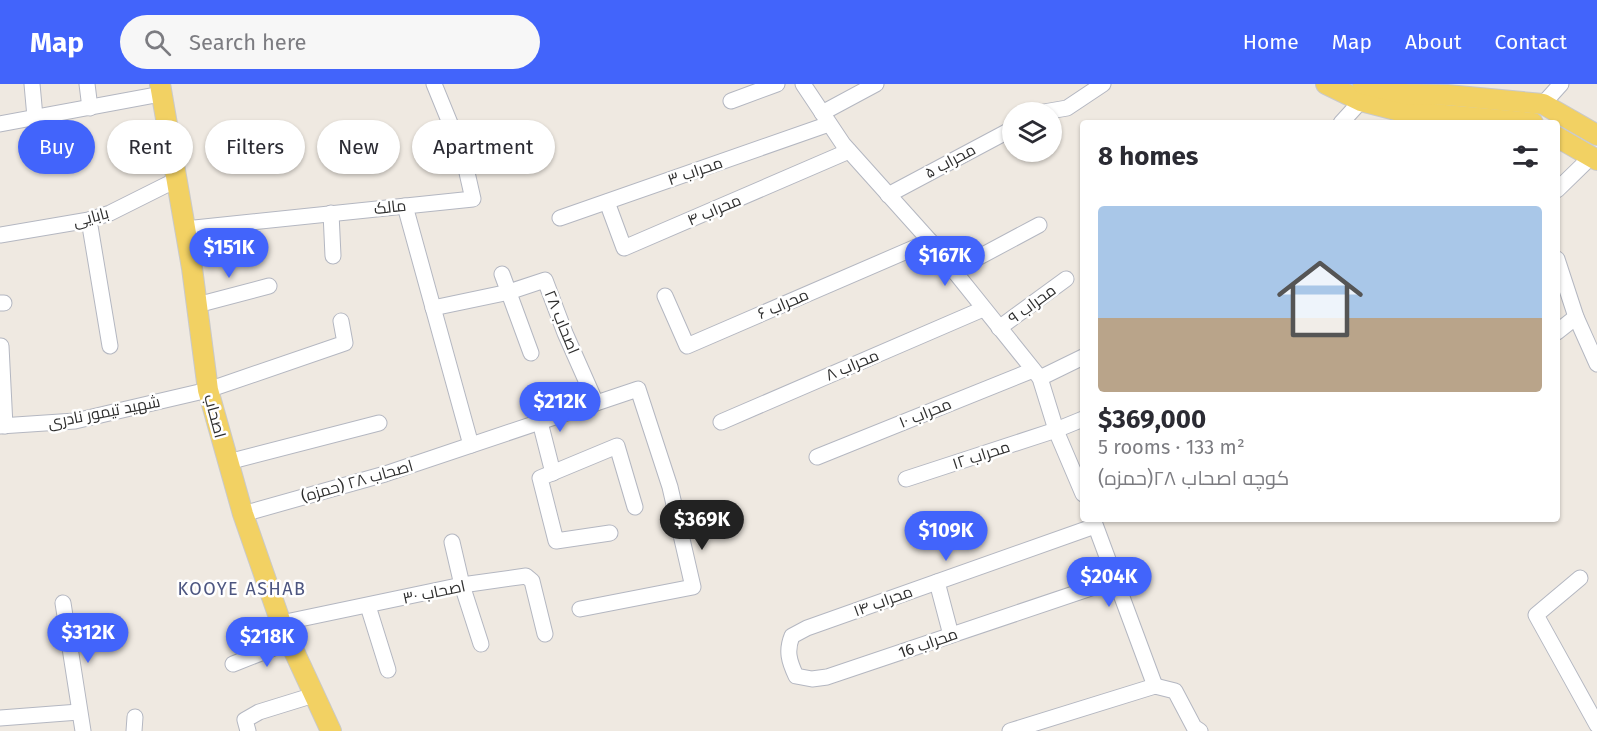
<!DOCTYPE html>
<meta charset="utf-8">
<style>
:root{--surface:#fff;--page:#f7f7f7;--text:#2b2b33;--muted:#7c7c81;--line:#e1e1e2;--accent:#4264fb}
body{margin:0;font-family:"Fira Sans",Cairo,sans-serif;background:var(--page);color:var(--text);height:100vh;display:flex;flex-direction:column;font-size:22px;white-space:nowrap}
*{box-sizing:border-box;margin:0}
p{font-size:20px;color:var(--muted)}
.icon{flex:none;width:33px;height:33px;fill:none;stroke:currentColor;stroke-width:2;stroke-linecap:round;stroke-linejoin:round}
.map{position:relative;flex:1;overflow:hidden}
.details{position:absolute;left:1080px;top:36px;width:480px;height:402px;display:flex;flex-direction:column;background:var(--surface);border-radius:6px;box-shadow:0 2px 4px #0004}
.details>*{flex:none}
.top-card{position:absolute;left:18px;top:36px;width:570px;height:54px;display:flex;gap:12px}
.fabs{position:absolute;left:1002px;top:18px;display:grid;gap:12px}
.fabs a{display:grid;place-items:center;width:60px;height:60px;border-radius:50%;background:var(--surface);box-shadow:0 2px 4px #0004;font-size:30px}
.price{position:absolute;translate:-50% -51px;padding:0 14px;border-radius:21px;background:var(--accent);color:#fff;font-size:20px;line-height:39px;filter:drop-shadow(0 2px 3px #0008)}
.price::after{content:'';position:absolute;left:50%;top:36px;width:18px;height:14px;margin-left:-9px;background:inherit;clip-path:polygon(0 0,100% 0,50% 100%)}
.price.selected{background:#222;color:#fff}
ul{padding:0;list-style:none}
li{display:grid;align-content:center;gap:12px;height:318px;padding:0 18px}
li+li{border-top:2px solid var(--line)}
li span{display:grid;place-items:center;height:186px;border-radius:6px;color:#555}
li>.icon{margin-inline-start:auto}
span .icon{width:108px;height:108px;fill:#fffc;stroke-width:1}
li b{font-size:26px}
h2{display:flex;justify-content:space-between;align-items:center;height:72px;padding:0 18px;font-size:26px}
.pill{padding:0 21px;border-radius:27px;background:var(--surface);box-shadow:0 2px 4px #0004;font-size:21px;line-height:54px}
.pill.selected{background:var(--accent);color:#fff}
header{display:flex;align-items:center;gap:36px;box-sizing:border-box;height:84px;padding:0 30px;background:var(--accent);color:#fff}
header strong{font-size:28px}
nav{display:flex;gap:33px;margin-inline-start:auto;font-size:21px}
.search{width:420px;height:54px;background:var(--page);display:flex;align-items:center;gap:15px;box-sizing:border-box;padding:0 21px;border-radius:33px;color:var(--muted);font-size:22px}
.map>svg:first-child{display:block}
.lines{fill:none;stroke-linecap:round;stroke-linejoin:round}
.minor-casing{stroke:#b4b7c1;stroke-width:17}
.major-casing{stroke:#c9c9c9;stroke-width:22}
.minor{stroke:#fff;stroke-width:15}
.major{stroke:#f2d163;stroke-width:20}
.labels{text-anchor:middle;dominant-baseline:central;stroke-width:5;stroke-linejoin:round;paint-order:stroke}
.street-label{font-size:16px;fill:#2e2e2e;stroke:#fff}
.neighbourhood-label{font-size:18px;letter-spacing:1.5px;fill:#4d5680;stroke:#fff}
</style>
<header>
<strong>Map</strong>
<div class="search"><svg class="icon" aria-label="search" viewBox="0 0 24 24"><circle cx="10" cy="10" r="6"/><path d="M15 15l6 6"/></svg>Search here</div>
<nav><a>Home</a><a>Map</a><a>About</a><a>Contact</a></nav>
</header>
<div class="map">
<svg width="1597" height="647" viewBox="0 0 1597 647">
<rect width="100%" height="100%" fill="#efe9e1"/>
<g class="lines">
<g class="minor-casing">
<g id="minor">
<polyline points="32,0 35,33"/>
<polyline points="87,0 90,24"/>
<polyline points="803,0 843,60 930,157 1040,294 1057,349 1083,410"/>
<polyline points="731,17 777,0"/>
<polyline points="1543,20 1561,0"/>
<polyline points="1044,28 1067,24 1103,0"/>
<polyline points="822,29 876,0"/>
<polyline points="1341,39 1361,17"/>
<polyline points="0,40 161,10"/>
<polyline points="1557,106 1592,72"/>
<polyline points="888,111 1012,45"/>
<polyline points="607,118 624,164 849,67"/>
<polyline points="405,122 471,361"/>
<polyline points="331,129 333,172"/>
<polyline points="560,134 829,40"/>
<polyline points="89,136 110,262"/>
<polyline points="185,145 473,115 463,71 434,0"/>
<polyline points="0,151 89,136 110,129 176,96"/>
<polyline points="1557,175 1576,233 1597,280"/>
<polyline points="953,187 1039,141"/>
<polyline points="502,190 531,269"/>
<polyline points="665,212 687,262 930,157"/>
<polyline points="0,219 4,219"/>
<polyline points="197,221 269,202"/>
<polyline points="433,224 509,208 545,196 565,249 596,319"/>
<polyline points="999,244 1066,195"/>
<polyline points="1557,248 1576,233"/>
<polyline points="1,262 5,342"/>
<polyline points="1040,294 1083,273"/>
<polyline points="540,338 553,389"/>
<polyline points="721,338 983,225"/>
<polyline points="0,342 75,337 208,306 345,259 341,237"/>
<polyline points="817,373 1033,286"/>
<polyline points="228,378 379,339"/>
<polyline points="906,395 1056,346 1083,335"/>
<polyline points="243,430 385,390 638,305 670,403 693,503 580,525"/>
<polyline points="1093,435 1155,602"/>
<path d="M 1095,442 L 807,544 L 792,552 C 786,567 789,577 796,592 L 812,595 L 827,593 L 1115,496"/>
<polyline points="610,449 556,457 540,394 617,362 635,423"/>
<polyline points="452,458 462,501 481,560"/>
<polyline points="1580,494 1536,531 1597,641"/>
<polyline points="937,498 951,551"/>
<polyline points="63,519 83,647"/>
<polyline points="368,522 388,586"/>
<polyline points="281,539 462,501 526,492 532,497 545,550"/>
<polyline points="233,580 289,558"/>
<polyline points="0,634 79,628"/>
<polyline points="134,647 135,633"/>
<polyline points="248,647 245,636 259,628 314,611"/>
<polyline points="1010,647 1155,602 1175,607 1194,643 1200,647"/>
</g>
</g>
<g class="major-casing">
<g id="major">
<polyline points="160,0 192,184 208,306 243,430 281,539 331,647"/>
<polyline points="1326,0 1361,17 1400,27 1533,39"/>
<polyline points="1363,0 1405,10 1447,11 1543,20 1597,51"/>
<polyline points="1557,53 1597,76"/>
</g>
</g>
<use href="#minor" class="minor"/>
<use href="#major" class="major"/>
</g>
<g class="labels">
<g class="street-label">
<text transform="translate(950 77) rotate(-28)">محراب ۵</text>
<text transform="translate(695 87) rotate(-19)">محراب ۳</text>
<text transform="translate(390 123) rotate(-6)">مالک</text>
<text transform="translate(714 126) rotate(-23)">محراب ۴</text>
<text transform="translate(91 133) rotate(-15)">بابایی</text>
<text transform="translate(783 220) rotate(-23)">محراب ۶</text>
<text transform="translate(1032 220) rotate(-36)">محراب ۹</text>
<text transform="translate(562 238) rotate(68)">اصحاب ۲۸</text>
<text transform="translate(852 281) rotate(-23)">محراب ۸</text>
<text transform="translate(104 328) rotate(-11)">شهید تیمور نادری</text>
<text transform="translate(925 329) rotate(-22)">محراب ۱۰</text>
<text transform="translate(215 332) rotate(75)">اصحاب</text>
<text transform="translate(981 371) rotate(-18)">محراب ۱۲</text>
<text transform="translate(357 397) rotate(-16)">اصحاب ۲۸ (حمزه)</text>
<text transform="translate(434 508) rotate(-12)">اصحاب ۳۰</text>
<text transform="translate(883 517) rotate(-20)">محراب ۱۴</text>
<text transform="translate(928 559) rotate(-19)">محراب 16</text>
</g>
<g class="neighbourhood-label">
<text x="242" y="505">KOOYE ASHAB</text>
</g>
</g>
</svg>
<div class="fabs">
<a><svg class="icon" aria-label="layers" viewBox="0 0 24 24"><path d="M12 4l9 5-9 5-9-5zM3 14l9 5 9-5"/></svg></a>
</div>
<b class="price" style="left:229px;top:195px">$151K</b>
<b class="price" style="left:945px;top:203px">$167K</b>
<b class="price" style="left:560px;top:349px">$212K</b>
<b class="price selected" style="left:702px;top:467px">$369K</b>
<b class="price" style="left:946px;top:478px">$109K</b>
<b class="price" style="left:1109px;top:524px">$204K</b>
<b class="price" style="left:88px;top:580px">$312K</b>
<b class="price" style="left:267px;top:584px">$218K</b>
<div class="top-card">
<a class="pill selected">Buy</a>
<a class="pill">Rent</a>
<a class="pill">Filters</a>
<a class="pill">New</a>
<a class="pill">Apartment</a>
</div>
<section class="details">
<h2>8 homes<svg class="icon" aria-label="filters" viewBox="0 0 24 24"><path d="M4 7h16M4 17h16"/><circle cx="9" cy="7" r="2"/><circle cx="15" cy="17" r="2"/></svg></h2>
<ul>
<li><span style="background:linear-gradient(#a9c7e8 60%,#b9a48a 0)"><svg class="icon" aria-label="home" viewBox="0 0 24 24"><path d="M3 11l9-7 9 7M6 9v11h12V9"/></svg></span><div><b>$369,000</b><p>5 rooms · 133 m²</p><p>کوچه اصحاب ۲۸(حمزه)</p></div></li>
</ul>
</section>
</div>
